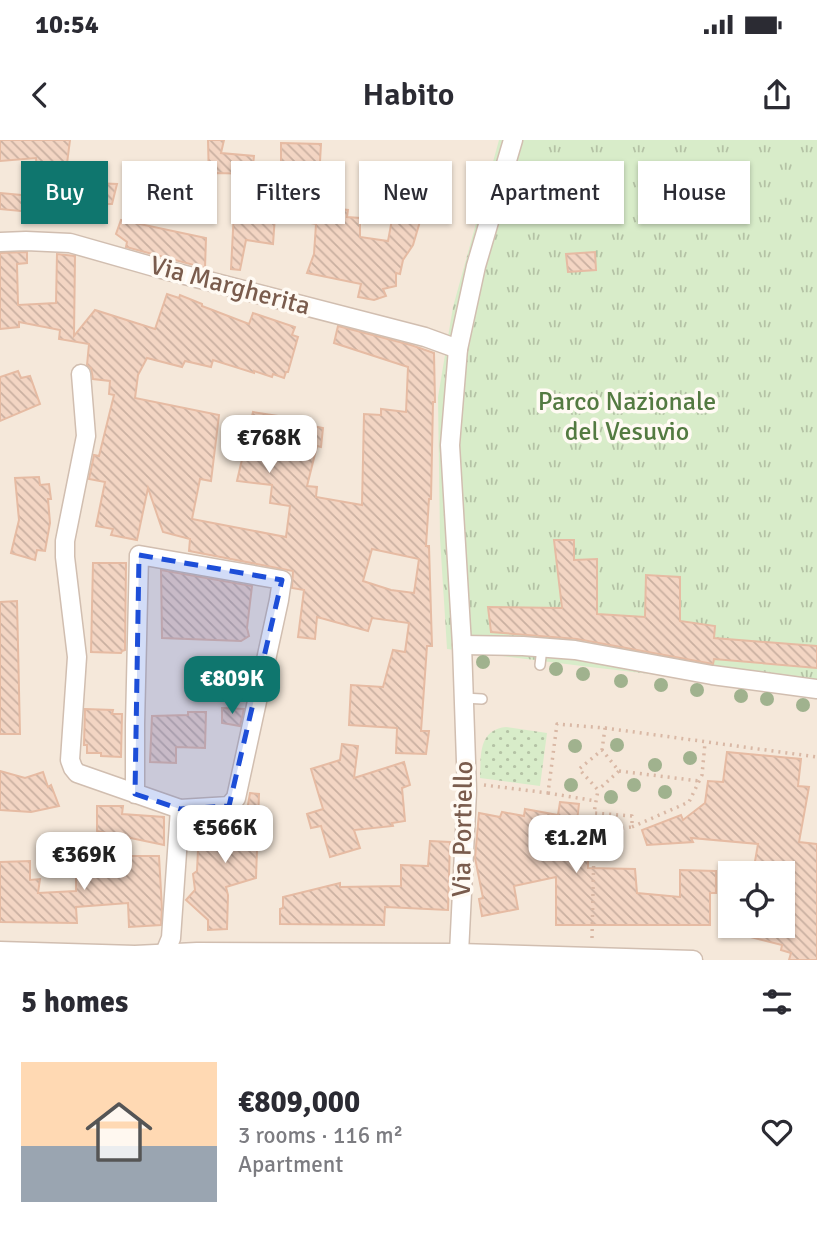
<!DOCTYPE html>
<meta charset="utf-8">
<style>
:root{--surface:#fff;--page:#f7f7f7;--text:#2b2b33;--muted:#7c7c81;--line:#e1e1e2;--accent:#0f766e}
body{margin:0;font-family:Signika,sans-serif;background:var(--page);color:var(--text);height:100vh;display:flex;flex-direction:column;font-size:26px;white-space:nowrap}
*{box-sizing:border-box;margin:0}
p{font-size:23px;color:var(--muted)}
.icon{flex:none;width:38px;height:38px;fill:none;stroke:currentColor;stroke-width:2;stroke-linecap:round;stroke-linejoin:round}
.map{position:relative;height:820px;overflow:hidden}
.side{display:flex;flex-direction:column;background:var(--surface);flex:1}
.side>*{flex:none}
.guide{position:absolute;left:21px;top:21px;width:775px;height:63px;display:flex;gap:14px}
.fabs{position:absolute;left:718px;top:721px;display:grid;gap:14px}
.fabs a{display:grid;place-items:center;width:77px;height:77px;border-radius:0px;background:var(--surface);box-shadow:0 2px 5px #0004;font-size:35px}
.price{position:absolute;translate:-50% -60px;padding:0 16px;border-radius:14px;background:#fff;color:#222;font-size:23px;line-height:46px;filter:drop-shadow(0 2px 4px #0008)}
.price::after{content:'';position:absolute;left:50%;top:42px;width:21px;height:16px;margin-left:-10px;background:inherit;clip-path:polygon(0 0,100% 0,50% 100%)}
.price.on{background:var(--accent);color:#fff}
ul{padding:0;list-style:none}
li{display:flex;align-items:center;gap:21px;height:175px;padding:0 21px}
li+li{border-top:2px solid var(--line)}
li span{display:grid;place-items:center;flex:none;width:196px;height:140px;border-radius:0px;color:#555}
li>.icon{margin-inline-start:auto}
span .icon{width:84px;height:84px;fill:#fffc;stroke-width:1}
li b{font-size:30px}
h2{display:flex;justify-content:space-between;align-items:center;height:84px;padding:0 21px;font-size:30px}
.pill{padding:0 24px;border-radius:0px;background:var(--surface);box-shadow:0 2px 5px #0004;font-size:24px;line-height:63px}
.pill.on{background:var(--accent);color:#fff}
.status{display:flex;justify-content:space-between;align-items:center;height:49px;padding:0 35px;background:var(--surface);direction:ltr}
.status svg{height:19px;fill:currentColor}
header{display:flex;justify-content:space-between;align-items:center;height:91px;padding:0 21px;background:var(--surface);font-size:32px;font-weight:600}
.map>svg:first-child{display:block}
.residential{fill:#f5e8da;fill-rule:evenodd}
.grass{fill:url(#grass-dots)}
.park{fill:url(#park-tufts)}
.building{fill:url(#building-back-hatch);stroke:#e6bba3;stroke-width:2;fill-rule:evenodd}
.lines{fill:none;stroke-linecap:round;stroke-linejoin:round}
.service-casing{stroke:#d1beb0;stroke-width:12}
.minor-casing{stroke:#d1beb0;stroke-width:21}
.path{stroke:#d9b8a5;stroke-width:3.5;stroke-dasharray:2 5;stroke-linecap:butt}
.service{stroke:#fff;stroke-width:9}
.minor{stroke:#fff;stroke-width:18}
.tree{fill:#a0b28e}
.marked{fill:#1d4ed8;fill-opacity:0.2;stroke:#1d4ed8;stroke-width:5;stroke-dasharray:14 9;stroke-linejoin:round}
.labels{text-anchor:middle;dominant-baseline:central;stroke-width:7;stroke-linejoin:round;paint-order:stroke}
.street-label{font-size:26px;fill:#7a5c4d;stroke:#fffaf3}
.park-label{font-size:26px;fill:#537a41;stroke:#fffaf3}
</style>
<div class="status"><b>10:54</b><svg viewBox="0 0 49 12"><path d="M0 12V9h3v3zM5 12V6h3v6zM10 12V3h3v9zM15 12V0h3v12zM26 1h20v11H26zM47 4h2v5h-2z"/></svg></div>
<header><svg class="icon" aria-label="back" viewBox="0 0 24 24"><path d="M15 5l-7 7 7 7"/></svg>Habito<svg class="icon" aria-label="share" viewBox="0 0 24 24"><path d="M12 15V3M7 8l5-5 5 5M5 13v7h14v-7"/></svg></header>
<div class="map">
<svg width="817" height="820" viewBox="0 0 817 820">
<defs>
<pattern id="grass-dots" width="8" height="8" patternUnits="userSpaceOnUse" patternTransform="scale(1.75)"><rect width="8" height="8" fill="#d8ecc9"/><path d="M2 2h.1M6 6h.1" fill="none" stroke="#b4c2a5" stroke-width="1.8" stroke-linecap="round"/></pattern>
<pattern id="park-tufts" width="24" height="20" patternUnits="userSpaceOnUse" patternTransform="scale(1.75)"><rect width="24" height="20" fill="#d8ecc9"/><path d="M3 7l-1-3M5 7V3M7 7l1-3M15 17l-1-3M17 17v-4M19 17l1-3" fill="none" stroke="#b4c2a5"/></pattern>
<pattern id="building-back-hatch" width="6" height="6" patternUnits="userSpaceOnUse" patternTransform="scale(1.75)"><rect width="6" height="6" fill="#f3d5c3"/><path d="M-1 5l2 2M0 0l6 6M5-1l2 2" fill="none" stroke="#cab0a1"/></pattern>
</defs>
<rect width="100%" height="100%" fill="#fdf6ec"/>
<path class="residential" d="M 0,0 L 817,0 L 817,820 L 0,820 ZM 730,733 L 782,733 L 782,786 L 730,786 Z"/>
<path class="grass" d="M 506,587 L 547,593 L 540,646 L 480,638 C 481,616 478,590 506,587 Z"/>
<polygon class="park" points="499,0 817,0 817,553 590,527 447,509 440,398 438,257 453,167"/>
<g class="building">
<polygon points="0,0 70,0 64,47 94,47 94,43 117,44 112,64 92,64 91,67 39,67 36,18 0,21"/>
<polygon points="208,0 224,0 221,13 254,16 252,34 216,33 214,42 209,42"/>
<polygon points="281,3 321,4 319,39 339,43 339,69 348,70 347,77 360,78 360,97 388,101 393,74 384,70 391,41 405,38 406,43 425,39 430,78 421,78 413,105 403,120 400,134 396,133 396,146 383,149 386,156 374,160 358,157 361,144 307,133 314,114 316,84 275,76 273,104 246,100 240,130 231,129 234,71 246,73 250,43 281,45"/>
<polygon points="0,53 32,56 31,72 0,69"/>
<polygon points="121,80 206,98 205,128 126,107 127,102 116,94"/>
<path d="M 27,112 L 27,123 L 17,124 L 18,165 L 56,163 L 57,114 L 75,116 L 74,196 L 95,170 L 155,189 L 167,154 L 179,158 L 180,155 L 202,164 L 202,166 L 249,184 L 253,173 L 295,187 L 292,195 L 298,197 L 288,232 L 286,232 L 284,238 L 273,234 L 272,237 L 254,231 L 254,233 L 213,220 L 211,227 L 185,221 L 182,227 L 147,218 L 138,235 L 135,258 L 219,275 L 211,341 L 200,339 L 192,379 L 286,397 L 290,366 L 270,363 L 272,345 L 237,341 L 253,272 L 285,277 L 284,280 L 323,288 L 321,307 L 317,306 L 307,346 L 317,347 L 316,357 L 362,365 L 364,274 L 381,275 L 381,269 L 406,272 L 408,227 L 334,203 L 338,186 L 411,205 L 434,213 L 435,262 L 433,262 L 431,359 L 429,359 L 426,406 L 429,406 L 432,506 L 427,506 L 421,591 L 429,591 L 426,614 L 396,613 L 397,588 L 349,585 L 351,545 L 383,547 L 393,510 L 405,512 L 409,483 L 372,478 L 368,491 L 317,477 L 315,499 L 298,497 L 304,450 L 292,448 L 293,431 L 189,411 L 190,399 L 163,392 L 148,348 L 137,400 L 111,395 L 113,389 L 96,386 L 105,342 L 89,339 L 94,315 L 99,316 L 114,255 L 109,254 L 110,241 L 93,239 L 91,228 L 87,225 L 89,204 L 59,199 L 60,190 L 19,182 L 19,187 L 0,189 L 0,113 ZM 372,409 L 419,419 L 414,453 L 391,450 L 363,441 Z"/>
<polygon points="595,112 596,130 568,132 566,114"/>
<polygon points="18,231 21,238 30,236 40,264 0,281 0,237"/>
<polygon points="39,337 40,345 49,344 51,359 48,359 50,383 45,411 37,410 35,420 11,413 19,380 15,338"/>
<polygon points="554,400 574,400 574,420 597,419 597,474 645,477 646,435 680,437 680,481 715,486 714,498 817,506 817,528 714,519 713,524 577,499 491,492 488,467 562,468"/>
<polygon points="93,423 126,423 125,510 122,511 121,513 91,512"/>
<polygon points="161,430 252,446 247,488 249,496 241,501 162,498"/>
<polygon points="17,461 20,594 0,594 0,462"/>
<polygon points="222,568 244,569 240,586 222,583"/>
<polygon points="85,569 113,570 112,574 122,574 121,617 101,616 101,613 87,613 87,605 84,605"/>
<polygon points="188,572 206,572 205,608 176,607 176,623 150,622 152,576 188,575"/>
<polygon points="342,604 358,606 354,638 404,622 410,645 402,648 405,681 392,683 393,686 354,690 360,708 330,717 321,686 311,688 307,674 323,669 311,629 340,620"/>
<polygon points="727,612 801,619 798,646 809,647 799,702 817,704 817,820 789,820 791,813 781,810 782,805 727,791 728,786 782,786 782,733 753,733 758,704 691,698 693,702 647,705 642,690 681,675 683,680 705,663 708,641 723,642"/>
<polygon points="0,631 25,638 43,632 48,647 51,645 59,666 31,672 0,670"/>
<polygon points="250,653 259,654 256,738 226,747 228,755 227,789 208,790 208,780 186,760 195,750 193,734 197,731 199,688 244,688"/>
<polygon points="560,662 579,664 577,681 580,699 583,699 586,716 588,715 588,728 635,729 637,753 680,757 680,730 716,731 716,753 710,753 710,785 556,785 556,737 514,746 518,769 482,776 479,759 483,758 475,718 479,673 500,677 502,672 524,676 525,669 558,675"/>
<polygon points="97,666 123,666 122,674 164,677 164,705 97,691"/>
<polygon points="430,701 450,702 448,770 385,767 384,785 280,784 280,769 283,768 283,757 340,743 340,747 401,746 401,725 428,726"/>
<polygon points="125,716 159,716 162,769 161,785 129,787 128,763 76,767 77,783 0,782 0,722 30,721 30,740 40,739 38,753 76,751 76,724 126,723"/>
</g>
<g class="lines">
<g class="service-casing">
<g id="service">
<polyline points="540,525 542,508"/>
<polyline points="463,558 482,559"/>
</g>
</g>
<g class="minor-casing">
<g id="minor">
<polyline points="0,102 26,101 70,103 158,128 425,197 458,209"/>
<polyline points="81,234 86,296 65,401 65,417 77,517 70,620 73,628 77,633 180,669 229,666 236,658 279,460 282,440 139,415 135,584 135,654"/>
<polyline points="462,505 523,506 575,510 712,535 817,549"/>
<polyline points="0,811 135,815 197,812 459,813 693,820"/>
<polyline points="162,820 171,798 180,669"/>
<polyline points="457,820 459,813 467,651 462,505 450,305 458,209 476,126 513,0"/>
</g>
</g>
<g class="path">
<polyline points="605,588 817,617"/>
<polyline points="619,631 699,641"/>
<polyline points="484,645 548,653 557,584 605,588 602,610"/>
<polyline points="548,653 596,661"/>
<polyline points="632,687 689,662 702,635 705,603"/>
<polyline points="592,798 594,707 614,689 632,687 632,676 594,673 598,650 579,629 602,610 619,631 598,650"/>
</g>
<use href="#service" class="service"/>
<use href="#minor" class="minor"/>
</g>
<g class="tree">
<circle cx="483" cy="522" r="7"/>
<circle cx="556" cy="529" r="7"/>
<circle cx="583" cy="534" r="7"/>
<circle cx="621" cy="541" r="7"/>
<circle cx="661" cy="545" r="7"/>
<circle cx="697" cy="550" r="7"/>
<circle cx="741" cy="556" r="7"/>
<circle cx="767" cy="559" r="7"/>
<circle cx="803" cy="565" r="7"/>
<circle cx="617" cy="605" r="7"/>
<circle cx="575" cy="606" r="7"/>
<circle cx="690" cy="618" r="7"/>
<circle cx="655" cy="625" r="7"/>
<circle cx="571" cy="645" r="7"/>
<circle cx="634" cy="645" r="7"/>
<circle cx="665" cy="652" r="7"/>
<circle cx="611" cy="657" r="7"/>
</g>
<path class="marked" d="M 139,415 L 282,440 L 229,666 L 180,669 L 135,654 Z"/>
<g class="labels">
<g class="street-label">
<text transform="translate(230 146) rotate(15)">Via Margherita</text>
<text transform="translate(463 689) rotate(-89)">Via Portiello</text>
</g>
<g class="park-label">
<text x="627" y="262">Parco Nazionale<tspan x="627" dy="30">del Vesuvio</tspan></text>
</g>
</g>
</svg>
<div class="fabs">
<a><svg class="icon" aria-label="locate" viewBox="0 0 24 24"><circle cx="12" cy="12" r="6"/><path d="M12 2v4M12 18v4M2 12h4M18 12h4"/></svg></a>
</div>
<b class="price" style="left:269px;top:335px">€768K</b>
<b class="price on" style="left:232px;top:576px">€809K</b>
<b class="price" style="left:225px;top:725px">€566K</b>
<b class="price" style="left:576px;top:735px">€1.2M</b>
<b class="price" style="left:84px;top:752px">€369K</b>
<div class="guide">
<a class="pill on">Buy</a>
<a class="pill">Rent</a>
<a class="pill">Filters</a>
<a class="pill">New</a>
<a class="pill">Apartment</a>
<a class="pill">House</a>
</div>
</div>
<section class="side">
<h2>5 homes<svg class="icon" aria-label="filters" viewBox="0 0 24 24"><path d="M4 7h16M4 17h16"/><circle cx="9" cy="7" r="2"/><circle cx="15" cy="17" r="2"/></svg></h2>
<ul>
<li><span style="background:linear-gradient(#ffd9b3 60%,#9aa5b1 0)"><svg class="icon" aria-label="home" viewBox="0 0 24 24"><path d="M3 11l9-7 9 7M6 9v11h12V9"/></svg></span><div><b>€809,000</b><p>3 rooms · 116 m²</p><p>Apartment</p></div><svg class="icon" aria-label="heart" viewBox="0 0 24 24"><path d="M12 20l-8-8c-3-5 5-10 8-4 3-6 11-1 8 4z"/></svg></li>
</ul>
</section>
